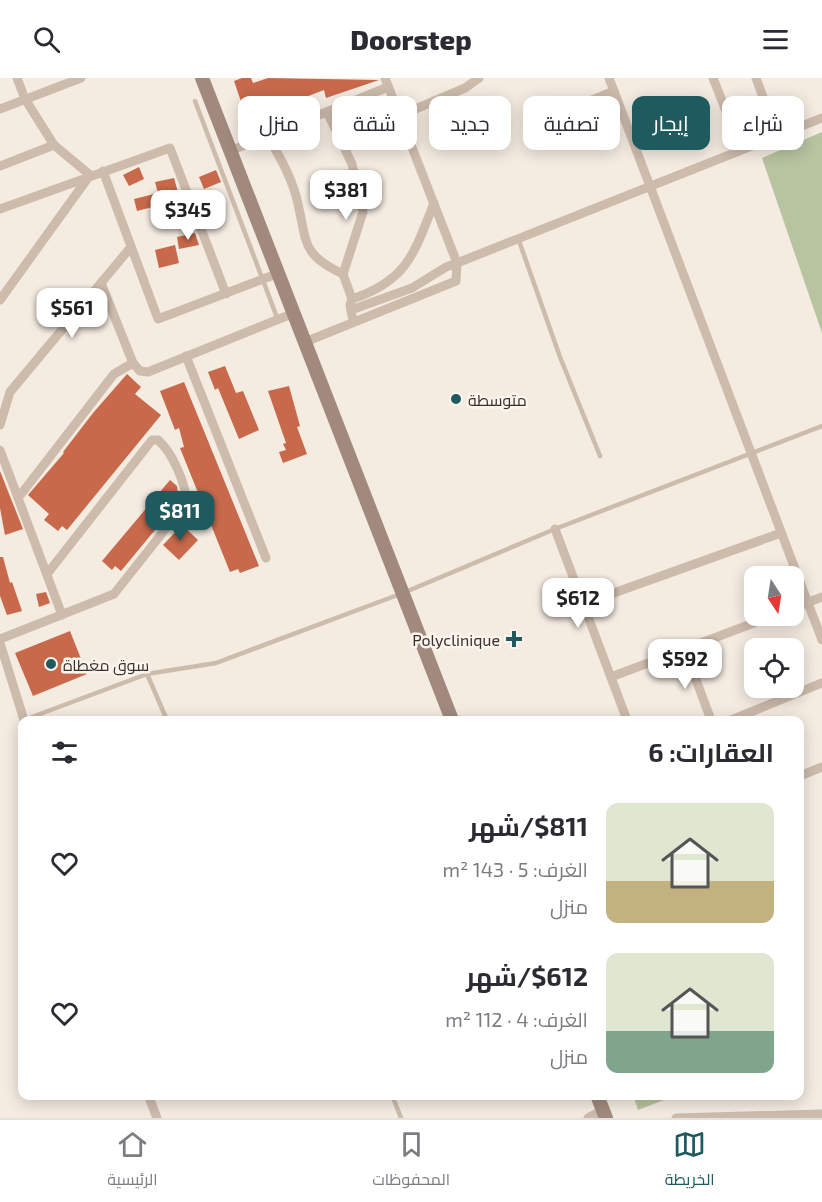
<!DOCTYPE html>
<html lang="ar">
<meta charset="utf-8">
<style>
:root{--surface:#fff;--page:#f7f7f7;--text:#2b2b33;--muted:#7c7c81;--line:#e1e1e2;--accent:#1f5a5e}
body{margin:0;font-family:"Exo 2",Cairo,sans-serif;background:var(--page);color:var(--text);direction:rtl;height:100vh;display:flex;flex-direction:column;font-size:22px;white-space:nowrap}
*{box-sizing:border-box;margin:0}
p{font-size:20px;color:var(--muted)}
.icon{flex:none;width:33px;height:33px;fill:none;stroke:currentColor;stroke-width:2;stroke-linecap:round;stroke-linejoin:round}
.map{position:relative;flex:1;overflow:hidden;direction:ltr}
.sheet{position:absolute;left:18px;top:638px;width:786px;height:384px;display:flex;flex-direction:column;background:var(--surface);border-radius:12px;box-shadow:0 3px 15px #0003;direction:rtl}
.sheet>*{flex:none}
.guide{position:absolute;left:18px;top:18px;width:786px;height:54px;direction:rtl;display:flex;gap:12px}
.needle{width:39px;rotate:168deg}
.tools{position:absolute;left:744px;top:488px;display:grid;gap:12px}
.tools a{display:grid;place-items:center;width:60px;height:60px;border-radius:12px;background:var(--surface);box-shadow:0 3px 15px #0003;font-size:30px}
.price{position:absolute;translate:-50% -51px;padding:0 14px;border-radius:12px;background:#fff;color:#222;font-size:20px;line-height:39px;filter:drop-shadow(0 2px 3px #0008)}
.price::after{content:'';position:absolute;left:50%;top:36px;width:18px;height:14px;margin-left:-9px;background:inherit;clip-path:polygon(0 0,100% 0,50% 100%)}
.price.on{background:var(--accent);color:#fff}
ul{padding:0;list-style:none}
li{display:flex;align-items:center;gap:18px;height:150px;padding:0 30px}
li span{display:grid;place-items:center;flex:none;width:168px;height:120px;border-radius:12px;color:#555}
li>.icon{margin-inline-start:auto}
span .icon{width:72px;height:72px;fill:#fffc;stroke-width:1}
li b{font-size:26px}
h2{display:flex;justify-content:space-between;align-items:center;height:72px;padding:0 30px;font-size:26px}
.pill{padding:0 21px;border-radius:12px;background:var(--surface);box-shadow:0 3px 15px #0003;font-size:21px;line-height:54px}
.pill.on{background:var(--accent);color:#fff}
header{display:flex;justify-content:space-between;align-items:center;height:78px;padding:0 30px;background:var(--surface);font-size:27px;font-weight:800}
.menu{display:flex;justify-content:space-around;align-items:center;height:84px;border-top:2px solid var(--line);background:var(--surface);font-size:16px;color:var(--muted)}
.menu a{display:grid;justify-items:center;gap:3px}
.menu .on{color:var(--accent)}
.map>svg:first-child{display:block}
.green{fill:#b8c4a0}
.building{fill:#c8694b}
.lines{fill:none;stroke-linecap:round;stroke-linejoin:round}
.service{stroke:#cdbbac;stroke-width:4.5}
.minor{stroke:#cdbbac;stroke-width:9}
.secondary{stroke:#a18a7d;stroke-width:14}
.poi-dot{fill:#1f5a5e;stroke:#fbf5ee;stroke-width:2}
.labels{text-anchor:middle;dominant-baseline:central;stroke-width:5;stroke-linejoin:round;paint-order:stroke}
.poi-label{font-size:16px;fill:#3b302b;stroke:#fbf5ee;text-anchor:start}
</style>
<header><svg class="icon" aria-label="menu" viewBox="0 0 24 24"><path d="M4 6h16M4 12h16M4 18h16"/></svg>Doorstep<svg class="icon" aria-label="search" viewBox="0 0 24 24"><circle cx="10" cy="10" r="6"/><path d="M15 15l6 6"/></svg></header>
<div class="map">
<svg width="822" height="1040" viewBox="0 0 822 1040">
<rect width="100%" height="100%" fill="#f4ebe1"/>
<g class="green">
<polygon points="822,54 822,255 762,80"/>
<polygon points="633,1017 677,1017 638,1032"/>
</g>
<g class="building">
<polygon points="242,0 251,0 253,5 268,0 379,2 326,20 324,12 303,20 306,28 266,43 263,36 247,41 234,3"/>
<polygon points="139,89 144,101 129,108 123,97"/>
<polygon points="216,92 221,104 204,111 199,99"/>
<polygon points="174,100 182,129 185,129 189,140 170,145 164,126 137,133 134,121 158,115 155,104"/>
<polygon points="195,155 199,167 179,171 177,159"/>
<polygon points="175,167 179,185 159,190 155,172"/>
<polygon points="225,288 236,315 243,313 259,352 239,361 218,310 215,312 208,294"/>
<polygon points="127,296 141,309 135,316 161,337 67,452 62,448 58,453 44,442 49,436 28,417 64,375 63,374 93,335"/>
<polygon points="184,304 259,488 240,495 238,491 230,494 180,370 184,369 179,350 175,352 160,313"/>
<polygon points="289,308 300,348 297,349 307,376 283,385 279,374 286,372 283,366 286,365 268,313"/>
<polygon points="0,393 23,451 5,457 0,430"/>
<polygon points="170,402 177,408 179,423 121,493 115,488 112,492 102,483"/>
<polygon points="182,447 198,462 179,482 163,467"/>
<polygon points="0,479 3,479 10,505 12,504 22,533 7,537 0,518"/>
<polygon points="46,514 50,525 39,529 36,516"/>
<polygon points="70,553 87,596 33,618 15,575"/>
</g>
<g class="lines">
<g class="service">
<polyline points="195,23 278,242"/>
<polyline points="518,160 560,279 600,378"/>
<polyline points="147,596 167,642"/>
<polyline points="24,642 147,596 216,585 403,515 555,451 822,348"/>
<polyline points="392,1017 401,1040"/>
</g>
<g class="minor">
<polyline points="609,0 822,562"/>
<polyline points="713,0 741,71"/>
<polyline points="756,0 777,57"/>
<polyline points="0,31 81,0"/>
<polyline points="327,34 352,86 363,134 343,196 352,221 350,227 352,238"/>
<polyline points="399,38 465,10 479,0"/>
<polyline points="531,47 614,13"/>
<path d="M 267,58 C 280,78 293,102 298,126 C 307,165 302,177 343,196"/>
<polyline points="230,73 388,9"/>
<polyline points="0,88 54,67"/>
<polyline points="103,93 158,241 279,195"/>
<polyline points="0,131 170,70 226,216"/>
<polyline points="101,205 133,285 140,293 148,294 294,235"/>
<path d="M 352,221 C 407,203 414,176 434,125"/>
<polyline points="0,222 90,97 54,67 25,21 17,0"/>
<polyline points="351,232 412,210 446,189 457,185 385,0"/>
<polyline points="305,264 456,203 457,185 822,40"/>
<polyline points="186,278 266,480"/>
<polyline points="0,347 10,314 131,169"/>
<polyline points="0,372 62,537"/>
<polyline points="18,420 114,296 133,285"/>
<polyline points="555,451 627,642"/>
<polyline points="583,526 781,455"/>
<polyline points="794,530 822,519"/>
<path d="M 0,561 L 114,516 L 186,425 C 187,407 172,374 158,362 L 152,362 L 47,496"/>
<polyline points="0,565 24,642"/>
<polyline points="685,572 711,642"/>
<polyline points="611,599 775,537"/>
<polyline points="731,642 822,605"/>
<polyline points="800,698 822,689"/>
<polyline points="148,1017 157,1040"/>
<polyline points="588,1040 603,1032"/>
<polyline points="676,1040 822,1036"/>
</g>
<g class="secondary">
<polyline points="202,0 452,642"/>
<polyline points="597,1017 606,1040"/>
</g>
</g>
<g class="poi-dot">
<circle cx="456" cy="321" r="6"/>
<path d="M511 552h6v6h6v6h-6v6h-6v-6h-6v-6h6z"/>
<circle cx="51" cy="586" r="6"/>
</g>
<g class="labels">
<g class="poi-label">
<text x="468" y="321">متوسطة</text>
<text x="500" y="561" text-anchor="end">Polyclinique</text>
<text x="63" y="586">سوق مغطاة</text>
</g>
</g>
</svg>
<div class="tools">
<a><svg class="needle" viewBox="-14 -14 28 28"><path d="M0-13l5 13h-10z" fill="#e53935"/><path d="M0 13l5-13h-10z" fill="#7c7c81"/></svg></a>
<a><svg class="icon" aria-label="locate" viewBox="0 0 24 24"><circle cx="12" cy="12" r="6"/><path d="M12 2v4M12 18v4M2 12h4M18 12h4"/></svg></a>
</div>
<b class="price" style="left:346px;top:143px">$381</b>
<b class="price" style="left:188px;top:163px">$345</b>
<b class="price" style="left:72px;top:261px">$561</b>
<b class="price on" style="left:180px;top:464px">$811</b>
<b class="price" style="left:578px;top:551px">$612</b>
<b class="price" style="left:685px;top:612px">$592</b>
<div class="guide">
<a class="pill">شراء</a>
<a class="pill on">إيجار</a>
<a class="pill">تصفية</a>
<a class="pill">جديد</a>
<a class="pill">شقة</a>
<a class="pill">منزل</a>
</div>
<section class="sheet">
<h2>العقارات: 6<svg class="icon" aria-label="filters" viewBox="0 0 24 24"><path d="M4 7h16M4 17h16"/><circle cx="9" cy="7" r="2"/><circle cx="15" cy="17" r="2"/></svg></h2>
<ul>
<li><span style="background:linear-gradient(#dfe7d0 65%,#c2b280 0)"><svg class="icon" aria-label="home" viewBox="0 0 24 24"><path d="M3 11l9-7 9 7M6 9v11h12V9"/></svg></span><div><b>$811/شهر</b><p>الغرف: 5 · 143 m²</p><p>منزل</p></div><svg class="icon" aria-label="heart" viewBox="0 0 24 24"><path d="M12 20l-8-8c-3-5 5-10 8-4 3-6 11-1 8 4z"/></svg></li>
<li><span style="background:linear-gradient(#dfe7d0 65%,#7fa58c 0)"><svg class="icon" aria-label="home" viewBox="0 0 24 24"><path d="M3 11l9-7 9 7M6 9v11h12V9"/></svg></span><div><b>$612/شهر</b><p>الغرف: 4 · 112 m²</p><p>منزل</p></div><svg class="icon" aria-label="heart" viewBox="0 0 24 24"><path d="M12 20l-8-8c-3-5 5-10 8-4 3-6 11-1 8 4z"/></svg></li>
</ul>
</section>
</div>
<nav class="menu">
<a class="on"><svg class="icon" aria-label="map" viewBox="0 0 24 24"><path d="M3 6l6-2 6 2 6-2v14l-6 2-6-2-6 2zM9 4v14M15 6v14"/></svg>الخريطة</a>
<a><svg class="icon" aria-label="saved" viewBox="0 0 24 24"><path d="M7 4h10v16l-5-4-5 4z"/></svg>المحفوظات</a>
<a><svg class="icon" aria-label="home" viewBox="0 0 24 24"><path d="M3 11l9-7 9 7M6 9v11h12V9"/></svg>الرئيسية</a>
</nav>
